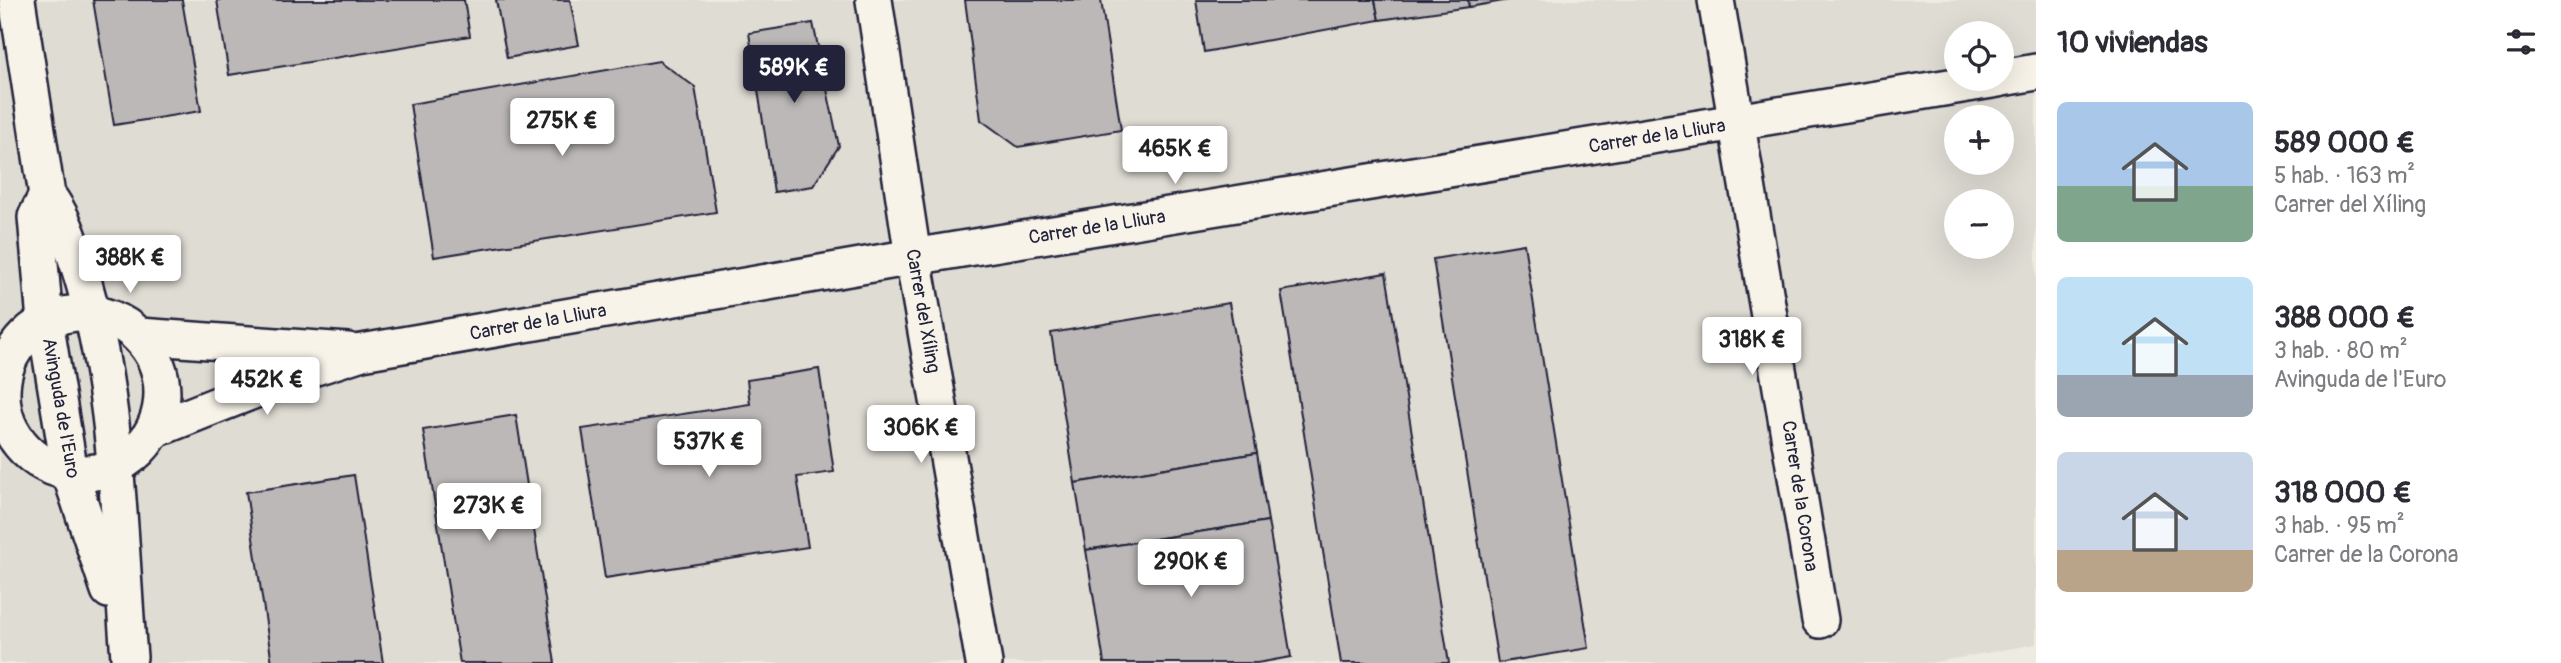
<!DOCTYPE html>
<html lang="es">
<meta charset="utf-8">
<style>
:root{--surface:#fff;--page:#f2f2f3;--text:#2b2b33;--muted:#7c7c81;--accent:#22223b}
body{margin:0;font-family:Pangolin,sans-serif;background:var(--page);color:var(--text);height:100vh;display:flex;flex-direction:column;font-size:26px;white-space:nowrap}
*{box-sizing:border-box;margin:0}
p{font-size:23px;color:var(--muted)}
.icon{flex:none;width:38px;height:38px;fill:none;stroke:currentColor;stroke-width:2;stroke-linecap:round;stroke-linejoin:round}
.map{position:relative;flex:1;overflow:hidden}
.sheet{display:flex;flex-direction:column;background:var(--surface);width:525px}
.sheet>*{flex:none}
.buttons{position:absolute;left:1944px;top:21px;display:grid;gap:14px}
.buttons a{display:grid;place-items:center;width:70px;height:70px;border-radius:50%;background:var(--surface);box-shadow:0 7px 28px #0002;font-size:35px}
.price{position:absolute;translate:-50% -60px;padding:0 16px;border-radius:7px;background:#fff;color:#222;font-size:23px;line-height:46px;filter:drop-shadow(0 2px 4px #0008)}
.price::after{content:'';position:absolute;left:50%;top:42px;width:21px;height:16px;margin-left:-10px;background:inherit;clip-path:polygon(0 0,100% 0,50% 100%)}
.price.on{background:var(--accent);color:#fff}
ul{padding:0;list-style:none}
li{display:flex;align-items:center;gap:21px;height:175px;padding:0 21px}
li span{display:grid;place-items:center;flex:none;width:196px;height:140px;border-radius:10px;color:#555}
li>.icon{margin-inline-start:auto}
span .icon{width:84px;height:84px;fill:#fffc;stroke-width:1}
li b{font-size:30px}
h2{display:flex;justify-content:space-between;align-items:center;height:84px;padding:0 21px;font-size:30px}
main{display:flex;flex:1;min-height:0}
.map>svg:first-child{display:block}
.built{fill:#dfdcd4;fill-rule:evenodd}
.building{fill:#bbb8b7;stroke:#22223b;stroke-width:2}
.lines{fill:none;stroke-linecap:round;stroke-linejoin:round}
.minor-casing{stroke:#22223b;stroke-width:40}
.minor{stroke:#f7f3e8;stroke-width:35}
.labels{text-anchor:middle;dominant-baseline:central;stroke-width:7;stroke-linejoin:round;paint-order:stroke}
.street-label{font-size:19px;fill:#22223b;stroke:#f7f3e8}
</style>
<main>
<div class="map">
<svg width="2036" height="663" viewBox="0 0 2036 663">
<rect width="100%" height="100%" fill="#eeebe1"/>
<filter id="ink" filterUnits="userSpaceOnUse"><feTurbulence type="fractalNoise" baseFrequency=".0143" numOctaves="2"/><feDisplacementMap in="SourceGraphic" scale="14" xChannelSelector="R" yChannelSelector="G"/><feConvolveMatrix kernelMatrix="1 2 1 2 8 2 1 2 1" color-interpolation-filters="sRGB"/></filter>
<g filter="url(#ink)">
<path class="built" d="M 0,0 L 2036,0 L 2036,644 L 1930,663 L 0,663 ZM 1956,33 L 2002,33 L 2002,79 L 1956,79 ZM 1956,117 L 2002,117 L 2002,163 L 1956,163 ZM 1956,201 L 2002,201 L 2002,247 L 1956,247 Z"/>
<g class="building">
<polygon points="93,0 182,0 201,111 114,125"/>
<polygon points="217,0 464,0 470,36 229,75"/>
<polygon points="496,0 570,0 579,45 507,58"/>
<polygon points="965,0 1101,0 1121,130 1018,147 981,120"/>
<polygon points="1196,0 1375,0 1379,20 1204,52"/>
<polygon points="1375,0 1468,0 1469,7 1379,20"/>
<polygon points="1468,0 1509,0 1469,7"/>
<polygon points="813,23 839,146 813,186 774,192 749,33"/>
<polygon points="659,61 695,87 716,212 434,257 410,104"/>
<polygon points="1524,244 1589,648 1498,663 1433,259"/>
<polygon points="1386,273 1449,663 1341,663 1281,291"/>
<polygon points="1229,303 1257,453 1075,483 1051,333"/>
<polygon points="819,369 834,472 797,477 808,547 605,578 582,429 750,404 747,380"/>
<polygon points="516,415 555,663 460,663 423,430"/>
<polygon points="1257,453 1268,521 1086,550 1075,483"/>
<polygon points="354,475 383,663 272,663 246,492"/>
<polygon points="1268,521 1291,657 1257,663 1104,663 1086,550"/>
</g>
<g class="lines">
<g class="minor-casing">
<g id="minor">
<path d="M 17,0 L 47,195 C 64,217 70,241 79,267 C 119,393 118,526 129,657"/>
<polyline points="874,0 913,257 984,663"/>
<polyline points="1716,0 1820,620"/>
<polyline points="2002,78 2036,72"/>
<polyline points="47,195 36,217 45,321 70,473 109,590"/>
<circle cx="82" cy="393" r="80"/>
<polyline points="139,336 348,351"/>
<polyline points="154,430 303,371 362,352 913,257 1998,79"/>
</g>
</g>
<use href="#minor" class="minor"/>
</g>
</g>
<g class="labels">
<g class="street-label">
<text transform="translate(1657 136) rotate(-9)">Carrer de la Lliura</text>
<text transform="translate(1097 227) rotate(-9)">Carrer de la Lliura</text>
<text transform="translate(923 311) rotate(80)">Carrer del Xíling</text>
<text transform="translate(538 322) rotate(-10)">Carrer de la Lliura</text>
<text transform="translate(61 408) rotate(80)">Avinguda de l'Euro</text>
<text transform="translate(1800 496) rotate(81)">Carrer de la Corona</text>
</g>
</g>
</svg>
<div class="buttons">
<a><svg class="icon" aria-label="locate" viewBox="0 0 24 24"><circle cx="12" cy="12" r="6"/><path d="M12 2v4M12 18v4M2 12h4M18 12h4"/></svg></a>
<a>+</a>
<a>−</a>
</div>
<b class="price on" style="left:794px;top:105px">589K €</b>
<b class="price" style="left:562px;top:158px">275K €</b>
<b class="price" style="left:1175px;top:186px">465K €</b>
<b class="price" style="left:130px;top:295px">388K €</b>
<b class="price" style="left:1752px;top:377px">318K €</b>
<b class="price" style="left:267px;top:417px">452K €</b>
<b class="price" style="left:921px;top:465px">306K €</b>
<b class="price" style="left:709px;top:479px">537K €</b>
<b class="price" style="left:489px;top:543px">273K €</b>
<b class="price" style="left:1191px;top:599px">290K €</b>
</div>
<section class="sheet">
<h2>10 viviendas<svg class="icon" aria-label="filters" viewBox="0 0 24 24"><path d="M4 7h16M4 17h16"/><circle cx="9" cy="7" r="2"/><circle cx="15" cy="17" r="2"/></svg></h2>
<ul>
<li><span style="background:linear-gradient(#a9c7e8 60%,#7fa58c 0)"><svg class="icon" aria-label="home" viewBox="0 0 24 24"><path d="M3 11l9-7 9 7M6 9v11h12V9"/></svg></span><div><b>589 000 €</b><p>5 hab. · 163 m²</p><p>Carrer del Xíling</p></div></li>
<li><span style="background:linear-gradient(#bfe0f5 70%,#9aa5b1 0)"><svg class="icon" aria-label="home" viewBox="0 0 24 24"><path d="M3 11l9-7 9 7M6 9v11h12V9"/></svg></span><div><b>388 000 €</b><p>3 hab. · 80 m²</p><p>Avinguda de l'Euro</p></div></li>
<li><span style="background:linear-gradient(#c9d6e8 70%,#b9a48a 0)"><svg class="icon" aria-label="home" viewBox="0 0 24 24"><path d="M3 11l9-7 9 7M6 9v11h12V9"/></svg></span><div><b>318 000 €</b><p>3 hab. · 95 m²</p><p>Carrer de la Corona</p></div></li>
</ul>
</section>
</main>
